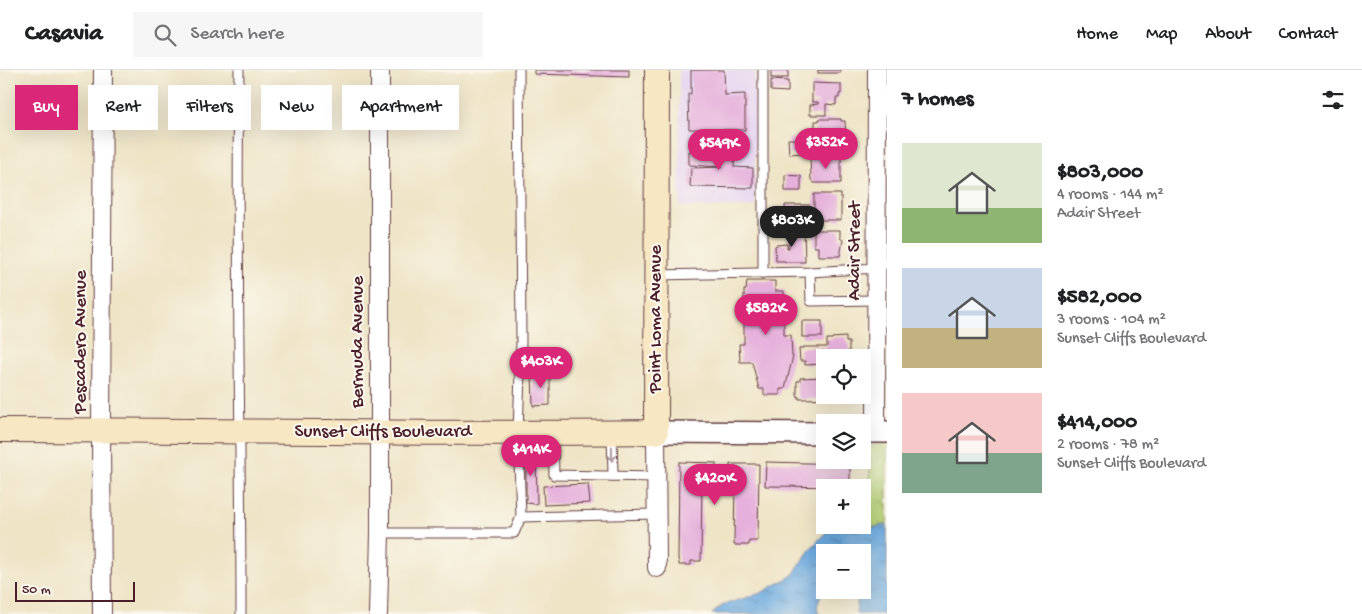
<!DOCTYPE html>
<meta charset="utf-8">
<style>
:root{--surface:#fff;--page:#f6f6f6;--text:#202124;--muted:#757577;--line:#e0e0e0;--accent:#db2777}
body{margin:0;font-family:"Gochi Hand",sans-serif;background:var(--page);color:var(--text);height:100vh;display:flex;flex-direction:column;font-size:19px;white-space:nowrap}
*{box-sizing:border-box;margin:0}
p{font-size:16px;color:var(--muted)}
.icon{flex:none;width:28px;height:28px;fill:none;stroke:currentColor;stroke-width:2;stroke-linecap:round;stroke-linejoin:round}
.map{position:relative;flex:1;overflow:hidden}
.drawer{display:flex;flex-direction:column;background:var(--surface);width:475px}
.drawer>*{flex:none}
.hud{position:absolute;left:15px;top:15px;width:475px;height:45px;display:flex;gap:10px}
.controls{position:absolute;left:816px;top:279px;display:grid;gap:10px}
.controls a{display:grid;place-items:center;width:55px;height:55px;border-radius:0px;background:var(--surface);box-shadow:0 5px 20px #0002;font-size:25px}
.scale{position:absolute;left:15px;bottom:12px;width:120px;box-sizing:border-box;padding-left:5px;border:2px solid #4a1f2b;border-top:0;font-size:14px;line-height:18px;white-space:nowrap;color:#4a1f2b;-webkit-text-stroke:4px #fbf7ec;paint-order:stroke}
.price{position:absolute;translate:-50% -42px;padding:0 11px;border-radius:18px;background:var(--accent);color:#fff;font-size:16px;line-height:32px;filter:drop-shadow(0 1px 2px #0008)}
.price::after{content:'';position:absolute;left:50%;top:30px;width:15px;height:11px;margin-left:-8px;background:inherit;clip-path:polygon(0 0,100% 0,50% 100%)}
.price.on{background:#222;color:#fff}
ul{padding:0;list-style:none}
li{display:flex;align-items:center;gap:15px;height:125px;padding:0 15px}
li span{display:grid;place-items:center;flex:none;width:140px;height:100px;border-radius:0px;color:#555}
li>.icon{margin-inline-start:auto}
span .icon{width:60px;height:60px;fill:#fffc;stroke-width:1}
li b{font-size:21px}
h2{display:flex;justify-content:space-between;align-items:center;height:60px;padding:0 15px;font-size:21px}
.tag{padding:0 18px;border-radius:0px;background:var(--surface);box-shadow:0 5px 20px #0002;font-size:18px;line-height:45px}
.tag.on{background:var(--accent);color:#fff}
header{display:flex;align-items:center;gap:30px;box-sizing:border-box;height:70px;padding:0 25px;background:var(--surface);border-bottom:1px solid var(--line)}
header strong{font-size:24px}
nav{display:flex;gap:28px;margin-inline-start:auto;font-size:18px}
.search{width:350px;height:45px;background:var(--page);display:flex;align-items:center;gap:12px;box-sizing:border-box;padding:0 18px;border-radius:0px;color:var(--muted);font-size:19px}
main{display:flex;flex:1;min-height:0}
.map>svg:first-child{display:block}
.built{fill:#e5d3f1}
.park{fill:url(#park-crowns);stroke:#7f7750}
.water{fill:url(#water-ripples);stroke:#5b6484}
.building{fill:#e5b0db}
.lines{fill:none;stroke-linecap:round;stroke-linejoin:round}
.service-casing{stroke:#633d42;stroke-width:11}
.minor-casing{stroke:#633d42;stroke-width:20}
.tertiary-casing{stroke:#633d42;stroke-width:24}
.secondary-casing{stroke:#633d42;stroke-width:26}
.service{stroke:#fff;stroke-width:9}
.minor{stroke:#fff;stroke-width:18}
.tertiary{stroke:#fff;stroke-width:21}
.secondary{stroke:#f7e8c3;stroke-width:24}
.oneway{stroke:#ae9aa0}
.labels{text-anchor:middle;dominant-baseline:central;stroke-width:4;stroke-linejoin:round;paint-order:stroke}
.street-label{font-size:19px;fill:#4a1f2b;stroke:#fbf7ec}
</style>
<header>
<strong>Casavia</strong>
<div class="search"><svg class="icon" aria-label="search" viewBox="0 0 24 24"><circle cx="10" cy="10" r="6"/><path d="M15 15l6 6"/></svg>Search here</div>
<nav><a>Home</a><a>Map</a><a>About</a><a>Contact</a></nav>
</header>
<main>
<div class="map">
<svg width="887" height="544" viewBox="0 0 887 544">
<defs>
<pattern id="park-crowns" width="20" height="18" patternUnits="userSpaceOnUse" patternTransform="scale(1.25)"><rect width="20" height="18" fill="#b4cf74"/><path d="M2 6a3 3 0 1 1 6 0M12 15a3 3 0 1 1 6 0" fill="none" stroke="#9cb165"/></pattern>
<pattern id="water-ripples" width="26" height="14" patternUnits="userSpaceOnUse" patternTransform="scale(1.25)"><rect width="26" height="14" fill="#6ca9de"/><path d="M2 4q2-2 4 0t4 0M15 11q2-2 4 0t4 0" fill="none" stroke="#5b89b4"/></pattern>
</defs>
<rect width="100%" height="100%" fill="#fbf7ec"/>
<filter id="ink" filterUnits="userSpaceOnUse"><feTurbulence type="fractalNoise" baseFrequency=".02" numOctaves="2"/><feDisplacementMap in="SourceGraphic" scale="10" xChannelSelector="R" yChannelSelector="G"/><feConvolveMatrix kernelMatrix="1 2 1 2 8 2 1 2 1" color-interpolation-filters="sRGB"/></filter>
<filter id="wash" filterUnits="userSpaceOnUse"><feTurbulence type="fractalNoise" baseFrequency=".0096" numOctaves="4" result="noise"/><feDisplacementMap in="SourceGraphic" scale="20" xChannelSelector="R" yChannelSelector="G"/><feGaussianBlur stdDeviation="1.12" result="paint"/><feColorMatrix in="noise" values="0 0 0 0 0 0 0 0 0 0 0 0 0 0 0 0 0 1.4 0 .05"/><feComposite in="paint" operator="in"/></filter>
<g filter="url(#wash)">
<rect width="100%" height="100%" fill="#eee4c6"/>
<polygon class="built" points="679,0 755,0 755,137 680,137"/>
<polygon class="park" points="887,374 887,455 858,460 859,455 862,455 863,437 870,400 869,375"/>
<polygon class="water" points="887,455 887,544 856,544 858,522 857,520 862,520 862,482 825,482 825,514 817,537 819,544 712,544 723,535 761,523 793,505 811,478 831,457 858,460"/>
<g id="blocks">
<g class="building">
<polygon points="534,0 629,0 629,7 534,4"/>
<polygon points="691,0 724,0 725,25 745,24 745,60 689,59 688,24 691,24"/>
<rect x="771" y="0" width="17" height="8"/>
<rect x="818" y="0" width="22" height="3"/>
<polygon points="771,10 788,11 788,22 771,21"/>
<polygon points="812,13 841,14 841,24 839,24 839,28 836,28 836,35 826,34 826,45 810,45 810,35 818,34 818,32 812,32"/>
<polygon points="819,49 841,49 841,51 845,51 846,67 841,69 841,79 819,79 819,69 815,69 815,51 819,51"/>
<polygon points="788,69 804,69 804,83 789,84"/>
<polygon points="735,80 734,97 753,98 753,118 690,117 691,98 723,97 689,95 689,81"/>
<polygon points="810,87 841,87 841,113 814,113 811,110"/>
<polygon points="785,105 801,106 801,121 785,121"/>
<polygon points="814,124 841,124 841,150 818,150 818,141 814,141"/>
<polygon points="785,135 810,135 810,143 801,143 801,155 786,155"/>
<polygon points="789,160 804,160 805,192 785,192 785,191 776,191 775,176 776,175 787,174 787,178 789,178"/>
<polygon points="814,160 840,160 840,168 843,170 840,186 818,186 818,177 814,177"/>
<polygon points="747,211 775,211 775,221 784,221 784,265 791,265 792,286 793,286 785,319 780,319 780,325 764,325 764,319 759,319 752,292 740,292 739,274 744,274 744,220 746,220"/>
<rect x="802" y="251" width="20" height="16"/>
<polygon points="846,267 846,272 849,272 849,288 825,288 825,294 805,295 805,291 800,291 799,279 803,278 803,277 827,277 827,269 832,269 832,268"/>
<polygon points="532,303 550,303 550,335 533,336"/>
<polygon points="825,307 825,325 846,325 846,328 799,329 799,326 797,326 797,311 800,311 800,308"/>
<polygon points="526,379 536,379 537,434 526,433"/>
<polygon points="679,392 716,393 716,404 730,405 730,394 759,394 758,471 749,471 749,475 734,475 735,409 702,409 701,491 691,491 691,495 679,495 679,490 678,490"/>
<polygon points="766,392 850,394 850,417 765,416"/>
<polygon points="588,414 590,433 544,435 543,416"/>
</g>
</g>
</g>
<g filter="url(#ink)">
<use href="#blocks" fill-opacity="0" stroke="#633d42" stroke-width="1"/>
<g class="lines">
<g class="service-casing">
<g id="service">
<path d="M 239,0 C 236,181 241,363 241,544"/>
<polyline points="519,0 521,272 518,363 521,447"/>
<polyline points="810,202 811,231 876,230"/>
<polyline points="763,203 763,0"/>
<polyline points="656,205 810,202 877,198 887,193"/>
<polyline points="612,363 613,406"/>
<polyline points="553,365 554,405 656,407"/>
<polyline points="380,463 514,463 521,447 656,444"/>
</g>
</g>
<g class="minor-casing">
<g id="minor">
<polyline points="656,362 657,498"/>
<polyline points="876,362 877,0"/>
<polyline points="102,544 101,360 103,0"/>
<polyline points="378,544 380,463 380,0"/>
</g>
</g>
<g class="tertiary-casing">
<g id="tertiary">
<polyline points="656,362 825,363"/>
<polyline points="862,362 887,362"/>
</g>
</g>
<g class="secondary-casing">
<path id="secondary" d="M 0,360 C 219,360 438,365 656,362 L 657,0"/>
</g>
<use href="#service" class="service"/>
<use href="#minor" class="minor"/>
<use href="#tertiary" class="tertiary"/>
<use href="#secondary" class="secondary"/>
</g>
<defs><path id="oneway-shaft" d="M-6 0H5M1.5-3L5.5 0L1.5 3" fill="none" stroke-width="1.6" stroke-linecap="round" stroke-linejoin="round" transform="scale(1.25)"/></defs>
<use class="oneway" href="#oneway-shaft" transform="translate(612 384) rotate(89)"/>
</g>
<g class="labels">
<g class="street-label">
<text transform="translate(855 181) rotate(-90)">Adair Street</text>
<text transform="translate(656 249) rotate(-90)">Point Loma Avenue</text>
<text transform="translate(81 272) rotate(-90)">Pescadero Avenue</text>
<text transform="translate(358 272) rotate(-90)">Bermuda Avenue</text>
<text x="383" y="362">Sunset Cliffs Boulevard</text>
</g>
</g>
</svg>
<div class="controls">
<a><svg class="icon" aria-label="locate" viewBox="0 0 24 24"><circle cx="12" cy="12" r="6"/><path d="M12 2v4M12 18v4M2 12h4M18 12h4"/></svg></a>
<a><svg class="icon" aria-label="layers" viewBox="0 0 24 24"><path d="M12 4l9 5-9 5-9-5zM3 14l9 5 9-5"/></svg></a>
<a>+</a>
<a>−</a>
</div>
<div class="scale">50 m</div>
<b class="price" style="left:826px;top:100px">$352K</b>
<b class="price" style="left:719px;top:101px">$549K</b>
<b class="price on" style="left:792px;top:178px">$803K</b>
<b class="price" style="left:766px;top:266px">$582K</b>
<b class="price" style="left:541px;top:319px">$403K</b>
<b class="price" style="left:531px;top:407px">$414K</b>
<b class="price" style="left:715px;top:436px">$420K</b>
<div class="hud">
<a class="tag on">Buy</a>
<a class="tag">Rent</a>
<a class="tag">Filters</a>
<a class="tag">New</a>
<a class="tag">Apartment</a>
</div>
</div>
<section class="drawer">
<h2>7 homes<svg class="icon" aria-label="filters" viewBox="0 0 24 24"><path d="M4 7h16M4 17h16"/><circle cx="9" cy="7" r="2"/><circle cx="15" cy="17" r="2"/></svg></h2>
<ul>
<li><span style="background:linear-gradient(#dfe7d0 65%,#8fb573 0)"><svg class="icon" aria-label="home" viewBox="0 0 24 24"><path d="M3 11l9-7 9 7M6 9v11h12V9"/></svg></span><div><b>$803,000</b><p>4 rooms · 144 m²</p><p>Adair Street</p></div></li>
<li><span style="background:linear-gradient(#c9d6e8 60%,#c2b280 0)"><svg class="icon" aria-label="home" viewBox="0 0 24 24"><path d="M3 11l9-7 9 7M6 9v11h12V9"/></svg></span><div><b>$582,000</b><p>3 rooms · 104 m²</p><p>Sunset Cliffs Boulevard</p></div></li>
<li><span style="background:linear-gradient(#f6c9c9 60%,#7fa58c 0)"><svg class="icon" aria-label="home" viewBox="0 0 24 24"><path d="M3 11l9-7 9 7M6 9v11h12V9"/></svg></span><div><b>$414,000</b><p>2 rooms · 78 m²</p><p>Sunset Cliffs Boulevard</p></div></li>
</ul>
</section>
</main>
